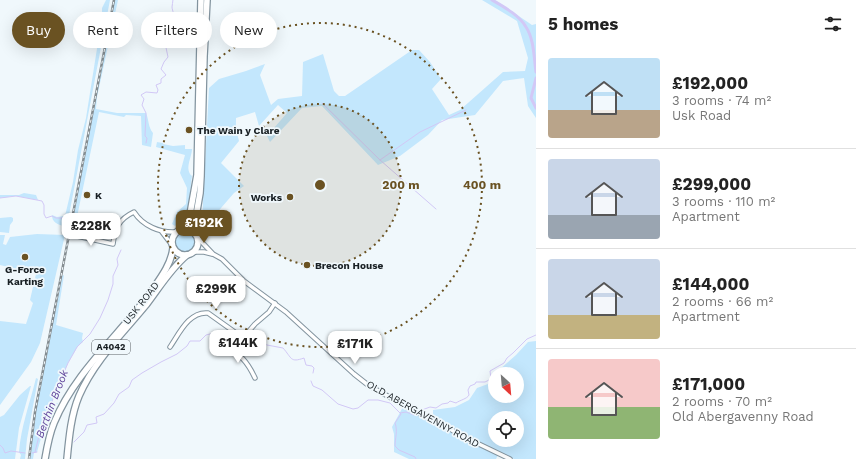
<!DOCTYPE html>
<meta charset="utf-8">
<style>
:root{--surface:#fff;--page:#f6f6f6;--text:#222;--muted:#767676;--line:#e0e0e0;--accent:#6a5222}
body{margin:0;font-family:"Work Sans",sans-serif;background:var(--page);color:var(--text);height:100vh;display:flex;flex-direction:column;font-size:15px;white-space:nowrap}
*{box-sizing:border-box;margin:0}
p{font-size:13px;color:var(--muted)}
.icon{flex:none;width:22px;height:22px;fill:none;stroke:currentColor;stroke-width:2;stroke-linecap:round;stroke-linejoin:round}
.map{position:relative;flex:1;overflow:hidden}
.drawer{display:flex;flex-direction:column;background:var(--surface);width:320px}
.drawer>*{flex:none}
.hud{position:absolute;left:12px;top:12px;width:380px;height:36px;display:flex;gap:8px}
.needle{width:26px;rotate:154deg}
.buttons{position:absolute;left:488px;top:367px;display:grid;gap:8px}
.buttons a{display:grid;place-items:center;width:36px;height:36px;border-radius:50%;background:var(--surface);box-shadow:0 4px 16px #0002;font-size:20px}
.price{position:absolute;translate:-50% -34px;padding:0 9px;border-radius:8px;background:#fff;color:#222;font-size:13px;line-height:26px;filter:drop-shadow(0 1px 2px #0008)}
.price::after{content:'';position:absolute;left:50%;top:24px;width:12px;height:9px;margin-left:-6px;background:inherit;clip-path:polygon(0 0,100% 0,50% 100%)}
.price.active{background:var(--accent);color:#fff}
ul{padding:0;list-style:none}
li{display:flex;align-items:center;gap:12px;height:100px;padding:0 12px}
li+li{border-top:1px solid var(--line)}
li span{display:grid;place-items:center;flex:none;width:112px;height:80px;border-radius:4px;color:#555}
li>.icon{margin-inline-start:auto}
span .icon{width:48px;height:48px;fill:#fffc;stroke-width:1}
li b{font-size:17px}
h2{display:flex;justify-content:space-between;align-items:center;height:48px;padding:0 12px;font-size:17px}
.tag{padding:0 14px;border-radius:18px;background:var(--surface);box-shadow:0 4px 16px #0002;font-size:14px;line-height:36px}
.tag.active{background:var(--accent);color:#fff}
main{display:flex;flex:1;min-height:0}
.map>svg:first-child{display:block}
.green{fill:#c3e7fd;fill-rule:evenodd}
.lines{fill:none;stroke-linecap:round;stroke-linejoin:round}
.stream{stroke:#d2c8f6;stroke-width:1}
.canal{stroke:#d2c8f6;stroke-width:3}
.minor-casing{stroke:#83949f;stroke-width:5.5}
.highway-casing{stroke:#83949f;stroke-width:8}
.minor{stroke:#fff;stroke-width:3.5}
.highway{stroke:#fff;stroke-width:5.5}
.rail-casing{stroke:#848c90;stroke-width:2.5}
.rail{stroke:#f0f8fc;stroke-width:1;stroke-dasharray:3;stroke-linecap:butt}
.ring{fill:none;stroke:#6a5222;stroke-width:2;stroke-dasharray:2 4}
.poi-dot{fill:#6a5222;stroke:#f0f8fc;stroke-width:1.5}
.labels{text-anchor:middle;dominant-baseline:central;stroke-width:3.5;stroke-linejoin:round;paint-order:stroke}
.shield{fill:#f0f8fc;stroke:#5a6165;stroke-width:1}
.shield-label{font-size:9px;font-weight:bold;fill:#192024}
.poi-label{font-size:10px;font-weight:bold;fill:#192024;stroke:#f0f8fc;text-anchor:start}
.street-label{font-size:10px;fill:#192024;stroke:#f0f8fc}
.water-label{font-size:11px;font-style:italic;fill:#5f439a;stroke:#f0f8fc}
.centre{fill:#6a5222;stroke:#f0f8fc;stroke-width:2}
.ring-label{font-size:12px;text-anchor:middle;font-weight:bold;fill:#6a5222;stroke:#f0f8fc;stroke-width:3.5;stroke-linejoin:round;paint-order:stroke}
</style>
<main>
<div class="map">
<svg width="536" height="459" viewBox="0 0 536 459">
<rect width="100%" height="100%" fill="#f0f8fc"/>
<g class="green">
<path d="M 106,0 L 110,0 L 66,231 L 62,231 L 63,226 C 57,224 52,222 52,215 L 57,217 L 65,216 L 73,182 L 78,150 L 86,118 L 102,17 L 102,8 Z"/>
<path d="M 114,0 L 118,0 L 97,97 L 96,109 L 117,113 L 146,113 C 149,120 148,127 153,133 L 151,147 L 142,145 L 141,116 L 126,115 L 124,117 L 99,112 L 78,212 L 77,234 L 69,232 Z"/>
<polygon points="482,0 495,0 532,25 536,24 536,118 528,106 524,78 503,81 475,115 442,120 428,135 400,156 378,165 322,106 302,108 270,142 267,136 287,113 278,105 259,126 255,112 236,118 236,129 239,141 221,163 244,186 234,193 208,223 202,221 209,88 219,79 246,71 265,64 260,75 271,105 278,99 302,96 303,62 323,54 334,91 339,96 345,96 412,50 419,50 430,62 441,79 432,89 449,115 460,110 503,72 525,71 528,58 517,21"/>
<path d="M 157,142 L 163,143 L 163,144 L 173,146 L 185,145 L 185,149 L 192,149 C 192,157 184,169 192,176 C 189,194 192,214 175,226 L 172,224 L 177,212 L 186,204 L 187,188 L 180,173 L 185,155 L 156,147 Z"/>
<polygon points="24,193 36,195 38,200 16,196 0,198 0,195 19,195"/>
<polygon points="11,217 13,218 13,221 10,225 9,233 0,232 0,218"/>
<circle cx="185" cy="242" r="11"/>
<polygon points="37,234 65,235 40,343 31,362 0,405 0,321 26,324 33,303 30,300 36,274 0,265 0,235 5,235 3,244 6,245 10,237"/>
<polygon points="64,275 56,325 83,333 82,338 83,342 78,346 68,363 53,398 53,404 58,403 44,428 37,452 34,453 33,459 30,459 32,431 62,276"/>
<path d="M 536,341 L 536,459 L 514,459 L 457,431 L 433,417 L 433,410 L 455,407 L 469,400 L 477,388 L 488,384 L 495,378 L 495,396 L 517,396 L 517,374 L 497,374 L 498,371 L 516,355 L 528,342 ZM 495,418 L 517,418 L 517,440 L 495,440 Z"/>
<path d="M 36,378 L 38,379 L 27,439 L 25,459 L 20,459 L 21,455 L 19,452 C 21,426 30,403 36,378 Z"/>
<polygon points="30,386 31,386 19,428 15,459 0,459 0,417 4,415 20,395"/>
<polygon points="403,407 446,427 460,436 498,455 496,459 409,459 394,452 394,434 392,427"/>
</g>
<g class="lines">
<g class="stream">
<polyline points="322,103 380,160 436,209"/>
<path d="M 146,143 L 147,138 L 145,136 L 146,113 L 142,105 L 144,99 L 141,95 L 146,92 L 157,93 L 158,90 L 156,85 L 161,83 L 161,79 L 166,75 L 161,69 L 164,62 L 168,57 L 165,43 L 167,41 L 169,36 L 179,33 L 180,31 C 178,28 172,10 172,7 C 172,5 173,2 173,0"/>
<polyline points="380,160 420,132 466,110"/>
<polyline points="0,198 16,196 42,201 44,205 44,214 46,218 52,216 56,218 64,218"/>
<path d="M 245,343 L 252,341 L 256,344 L 262,342 L 267,345 L 283,348 C 292,358 290,363 304,358 L 306,365 L 312,366 L 314,368 L 313,373"/>
<polyline points="311,381 313,386 322,390 338,404 353,409 358,408 368,400 378,400 390,403 400,413 406,412 414,415"/>
<path d="M 422,410 L 430,407 L 436,408 L 442,404 L 448,403 L 450,401 L 456,403 C 460,400 467,399 469,395 L 468,390 L 470,386 L 475,384 L 476,382 L 485,382 L 491,379 L 490,371 L 504,363 L 507,358 L 513,353 L 527,339 L 536,335"/>
<path d="M 400,413 L 401,414 L 395,423 C 398,431 395,438 395,446 L 399,450 L 415,457 L 416,459"/>
<path d="M 74,442 L 84,432 L 87,425 L 97,423 L 96,417 L 104,414 L 114,403 L 119,394 L 129,387 L 132,380 L 142,373 L 161,362 L 177,354 L 187,346 L 190,341 L 200,341 L 206,335 L 210,334 L 218,335 C 222,343 228,342 235,342"/>
<polyline points="0,445 3,448 5,453 11,451 25,453"/>
<polyline points="35,452 41,428 50,413 53,398 68,363 77,347 90,334 100,318 108,300 113,284 113,276 118,265 117,259 121,250"/>
<polyline points="32,453 37,452"/>
</g>
<g class="canal">
<path d="M 492,0 C 504,7 519,15 526,27 C 534,39 534,58 536,72"/>
<polyline points="536,78 531,98 536,108"/>
</g>
<g class="minor-casing">
<g id="minor">
<polyline points="162,232 172,245"/>
<path d="M 77,236 L 113,244 C 115,228 119,219 134,212 C 143,226 160,233 176,232"/>
<polyline points="197,237 213,254 222,259 244,281 286,312 354,374 368,385 416,412 441,423 458,434 510,459"/>
<polyline points="193,252 204,252 212,254"/>
<path d="M 170,347 C 179,334 189,311 208,313 L 243,338 L 255,324 L 269,312 L 275,303"/>
<path d="M 223,347 C 240,352 248,363 255,378"/>
<polyline points="234,351 243,338"/>
</g>
</g>
<g class="highway-casing">
<g id="highway">
<circle cx="185" cy="242" r="13"/>
<polyline points="181,229 190,214 197,175 201,0"/>
<polyline points="196,234 195,222 200,193 201,176 204,56 207,0"/>
<path d="M 45,459 C 47,447 49,435 54,423 C 74,374 116,338 148,296 C 158,281 171,266 173,248"/>
<path d="M 67,459 C 69,438 71,415 79,396 C 94,361 123,333 146,305 C 159,288 171,268 187,255"/>
</g>
</g>
<use href="#minor" class="minor"/>
<use href="#highway" class="highway"/>
<g class="rail-casing">
<polyline id="rail" points="29,459 35,412 114,0"/>
</g>
<use href="#rail" class="rail"/>
</g>
<circle cx="320" cy="185" r="81" fill="#6a5222" fill-opacity=".12"/>
<g class="ring">
<circle cx="320" cy="185" r="81"/>
<circle cx="320" cy="185" r="162"/>
</g>
<g class="poi-dot">
<circle cx="189" cy="130" r="4"/>
<circle cx="87" cy="195" r="4"/>
<circle cx="290" cy="197" r="4"/>
<circle cx="25" cy="257" r="4"/>
<circle cx="307" cy="265" r="4"/>
</g>
<g class="labels">
<rect class="shield" x="92" y="340" width="38" height="14" rx="3"/>
<g class="shield-label">
<text x="111" y="347">A4042</text>
</g>
<g class="poi-label">
<text x="197" y="130">The Wain y Clare</text>
<text x="95" y="195">K</text>
<text x="282" y="197" text-anchor="end">Works</text>
<text x="315" y="265">Brecon House</text>
<text x="25" y="269" text-anchor="middle">G-Force<tspan x="25" dy="12">Karting</tspan></text>
</g>
<g class="street-label">
<text transform="translate(141 303) rotate(-52)">USK ROAD</text>
<text transform="translate(423 414) rotate(29)">OLD ABERGAVENNY ROAD</text>
</g>
<g class="water-label">
<text transform="translate(52 404) rotate(-69)">Berthin Brook</text>
</g>
</g>
<circle cx="320" cy="185" r="6" class="centre"/>
<g class="ring-label">
<text x="401" y="189">200 m</text>
<text x="482" y="189">400 m</text>
</g>
</svg>
<div class="buttons">
<a><svg class="needle" viewBox="-14 -14 28 28"><path d="M0-13l5 13h-10z" fill="#e53935"/><path d="M0 13l5-13h-10z" fill="#767676"/></svg></a>
<a><svg class="icon" aria-label="locate" viewBox="0 0 24 24"><circle cx="12" cy="12" r="6"/><path d="M12 2v4M12 18v4M2 12h4M18 12h4"/></svg></a>
</div>
<b class="price active" style="left:204px;top:244px">£192K</b>
<b class="price" style="left:91px;top:247px">£228K</b>
<b class="price" style="left:216px;top:310px">£299K</b>
<b class="price" style="left:238px;top:364px">£144K</b>
<b class="price" style="left:355px;top:365px">£171K</b>
<div class="hud">
<a class="tag active">Buy</a>
<a class="tag">Rent</a>
<a class="tag">Filters</a>
<a class="tag">New</a>
</div>
</div>
<section class="drawer">
<h2>5 homes<svg class="icon" aria-label="filters" viewBox="0 0 24 24"><path d="M4 7h16M4 17h16"/><circle cx="9" cy="7" r="2"/><circle cx="15" cy="17" r="2"/></svg></h2>
<ul>
<li><span style="background:linear-gradient(#bfe0f5 65%,#b9a48a 0)"><svg class="icon" aria-label="home" viewBox="0 0 24 24"><path d="M3 11l9-7 9 7M6 9v11h12V9"/></svg></span><div><b>£192,000</b><p>3 rooms · 74 m²</p><p>Usk Road</p></div></li>
<li><span style="background:linear-gradient(#c9d6e8 70%,#9aa5b1 0)"><svg class="icon" aria-label="home" viewBox="0 0 24 24"><path d="M3 11l9-7 9 7M6 9v11h12V9"/></svg></span><div><b>£299,000</b><p>3 rooms · 110 m²</p><p>Apartment</p></div></li>
<li><span style="background:linear-gradient(#c9d6e8 70%,#c2b280 0)"><svg class="icon" aria-label="home" viewBox="0 0 24 24"><path d="M3 11l9-7 9 7M6 9v11h12V9"/></svg></span><div><b>£144,000</b><p>2 rooms · 66 m²</p><p>Apartment</p></div></li>
<li><span style="background:linear-gradient(#f6c9c9 60%,#8fb573 0)"><svg class="icon" aria-label="home" viewBox="0 0 24 24"><path d="M3 11l9-7 9 7M6 9v11h12V9"/></svg></span><div><b>£171,000</b><p>2 rooms · 70 m²</p><p>Old Abergavenny Road</p></div></li>
</ul>
</section>
</main>
